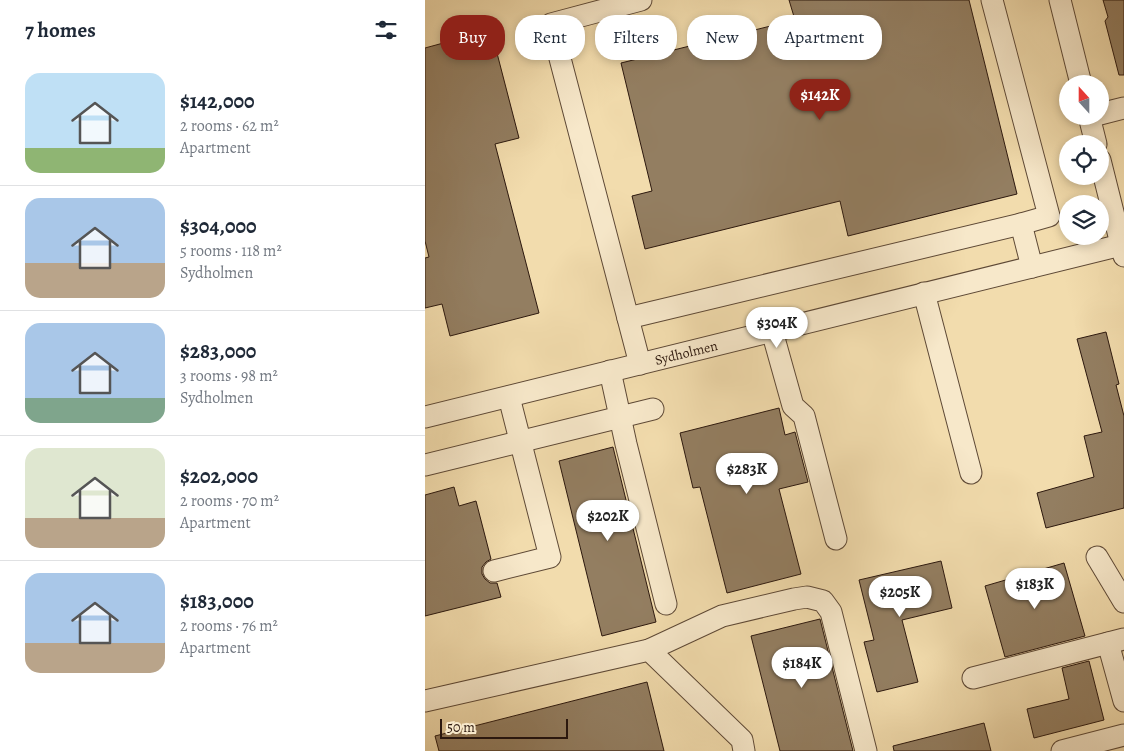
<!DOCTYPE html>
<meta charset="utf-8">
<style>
:root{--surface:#fff;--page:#f2f2f3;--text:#1f2937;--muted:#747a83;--line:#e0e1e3;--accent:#8f2418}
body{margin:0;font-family:Alegreya,serif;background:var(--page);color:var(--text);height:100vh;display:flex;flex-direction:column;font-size:19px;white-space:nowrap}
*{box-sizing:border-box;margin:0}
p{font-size:16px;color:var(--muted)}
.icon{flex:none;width:28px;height:28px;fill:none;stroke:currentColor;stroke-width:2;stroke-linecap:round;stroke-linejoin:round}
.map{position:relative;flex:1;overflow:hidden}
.drawer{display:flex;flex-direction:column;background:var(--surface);width:425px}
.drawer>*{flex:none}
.guide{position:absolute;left:15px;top:15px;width:475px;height:45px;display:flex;gap:10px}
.needle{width:32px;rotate:339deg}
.controls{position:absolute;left:634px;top:75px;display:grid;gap:10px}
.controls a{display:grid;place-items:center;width:50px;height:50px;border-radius:50%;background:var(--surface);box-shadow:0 2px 8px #0003;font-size:25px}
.scale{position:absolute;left:15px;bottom:12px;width:128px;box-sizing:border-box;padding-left:5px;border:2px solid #2c180e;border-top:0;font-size:14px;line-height:18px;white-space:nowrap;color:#2c180e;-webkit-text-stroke:4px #f7e8ca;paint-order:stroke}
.price{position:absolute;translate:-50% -42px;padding:0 11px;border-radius:18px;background:#fff;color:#222;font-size:16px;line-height:32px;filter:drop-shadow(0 1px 2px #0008)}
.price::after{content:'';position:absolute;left:50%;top:30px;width:15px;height:11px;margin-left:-8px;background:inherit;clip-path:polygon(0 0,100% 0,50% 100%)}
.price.current{background:var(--accent);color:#fff}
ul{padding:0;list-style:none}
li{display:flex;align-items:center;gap:15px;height:125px;padding:0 25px}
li+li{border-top:1px solid var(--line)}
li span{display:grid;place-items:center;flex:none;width:140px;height:100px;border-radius:15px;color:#555}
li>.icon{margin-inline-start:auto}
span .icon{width:60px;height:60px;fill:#fffc;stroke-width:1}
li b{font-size:21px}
h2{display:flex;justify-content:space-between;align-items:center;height:60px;padding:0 25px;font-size:21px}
.tag{padding:0 18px;border-radius:20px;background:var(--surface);box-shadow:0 2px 8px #0003;font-size:18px;line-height:45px}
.tag.current{background:var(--accent);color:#fff}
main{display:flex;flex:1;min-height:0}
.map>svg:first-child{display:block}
.building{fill:#937e61;stroke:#2c180e}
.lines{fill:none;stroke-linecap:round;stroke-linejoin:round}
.minor-casing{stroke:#5e4936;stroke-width:23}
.minor{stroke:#f7e8ca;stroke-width:21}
.labels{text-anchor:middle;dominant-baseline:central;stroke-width:4;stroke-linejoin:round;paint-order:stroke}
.street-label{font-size:14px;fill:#2c180e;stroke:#f7e8ca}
</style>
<main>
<section class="drawer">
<h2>7 homes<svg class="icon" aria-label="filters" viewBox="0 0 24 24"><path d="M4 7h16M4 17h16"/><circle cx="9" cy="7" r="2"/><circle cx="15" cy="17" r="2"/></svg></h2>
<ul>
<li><span style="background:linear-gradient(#bfe0f5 75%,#8fb573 0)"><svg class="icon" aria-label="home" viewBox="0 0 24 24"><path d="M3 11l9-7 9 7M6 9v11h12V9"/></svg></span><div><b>$142,000</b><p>2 rooms · 62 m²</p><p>Apartment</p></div></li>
<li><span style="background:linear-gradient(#a9c7e8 65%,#b9a48a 0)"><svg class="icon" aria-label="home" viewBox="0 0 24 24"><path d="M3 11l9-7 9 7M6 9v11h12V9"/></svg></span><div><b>$304,000</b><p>5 rooms · 118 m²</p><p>Sydholmen</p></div></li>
<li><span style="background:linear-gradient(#a9c7e8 75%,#7fa58c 0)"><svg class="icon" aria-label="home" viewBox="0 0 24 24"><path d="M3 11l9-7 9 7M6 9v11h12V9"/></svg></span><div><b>$283,000</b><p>3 rooms · 98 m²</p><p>Sydholmen</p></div></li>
<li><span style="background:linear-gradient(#dfe7d0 70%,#b9a48a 0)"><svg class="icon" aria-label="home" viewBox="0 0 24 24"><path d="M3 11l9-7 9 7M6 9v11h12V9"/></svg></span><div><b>$202,000</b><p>2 rooms · 70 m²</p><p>Apartment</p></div></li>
<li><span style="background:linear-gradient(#a9c7e8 70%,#b9a48a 0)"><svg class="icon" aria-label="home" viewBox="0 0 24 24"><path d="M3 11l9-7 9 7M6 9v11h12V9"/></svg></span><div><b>$183,000</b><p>2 rooms · 76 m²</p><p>Apartment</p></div></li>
</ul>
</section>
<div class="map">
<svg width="699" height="751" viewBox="0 0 699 751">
<rect width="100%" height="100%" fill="#f2dcad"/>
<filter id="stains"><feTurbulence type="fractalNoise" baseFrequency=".004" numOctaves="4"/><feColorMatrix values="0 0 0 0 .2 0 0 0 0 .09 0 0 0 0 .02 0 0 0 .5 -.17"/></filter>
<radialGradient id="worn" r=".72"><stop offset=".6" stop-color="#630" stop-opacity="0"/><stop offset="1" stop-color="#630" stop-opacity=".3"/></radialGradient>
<g class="building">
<polygon points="364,0 544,0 592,194 423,236 415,201 220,249 207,196 227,191 196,63 370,20"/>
<polygon points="678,0 699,0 699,75 694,75 680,21 683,17"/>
<polygon points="66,30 94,138 70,144 114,313 25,336 17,304 0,308 0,258 4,257 0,241 0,48"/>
<polygon points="681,332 694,384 691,385 699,416 699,508 621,528 612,493 669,477 659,436 677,432 652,339"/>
<polygon points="354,408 360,435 370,432 383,482 354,489 376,574 302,593 275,487 268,488 255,433"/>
<polygon points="188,447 231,622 177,636 134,461"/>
<polygon points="29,487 34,506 51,501 66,559 61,562 57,567 57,574 60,579 65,583 72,583 76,597 0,616 0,495"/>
<polygon points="516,561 527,608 477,620 493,682 452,692 439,642 449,640 434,580"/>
<polygon points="639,563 660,636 580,657 560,586"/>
<polygon points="395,619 428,751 355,751 326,636"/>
<polygon points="664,661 679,720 609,738 602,709 644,699 637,668"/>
<polygon points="222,682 239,751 14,751 10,736"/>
<polygon points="559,723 566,751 469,751 468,746"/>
</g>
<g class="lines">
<g class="minor-casing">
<g id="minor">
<polyline points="567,0 624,216 596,224 607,267"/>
<polyline points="635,0 656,84"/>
<polyline points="675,114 699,108"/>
<polyline points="664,116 671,144"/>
<polyline points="675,160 699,256"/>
<polyline points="499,293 546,473"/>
<polyline points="203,318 596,224"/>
<polyline points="347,331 368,406 379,416 411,539"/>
<polyline points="215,364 126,24 216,0"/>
<polyline points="185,371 201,444 241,604"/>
<path id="s1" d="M 0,417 L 696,245"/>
<polyline points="0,465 228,409"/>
<polyline points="672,557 699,602"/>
<polyline points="69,571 125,557 84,397"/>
<polyline points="683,643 699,701"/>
<polyline points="224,650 297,616 369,599 382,597 398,601 406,612 441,751"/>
<polyline points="548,678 699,639"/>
<polyline points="0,701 224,650 317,740 319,751"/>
<polyline points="637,751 699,735"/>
</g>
</g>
<use href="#minor" class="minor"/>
</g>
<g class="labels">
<g class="street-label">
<text stroke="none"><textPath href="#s1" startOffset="269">Sydholmen</textPath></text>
</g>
</g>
<rect width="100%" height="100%" filter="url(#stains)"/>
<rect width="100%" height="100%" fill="url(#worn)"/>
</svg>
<div class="controls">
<a><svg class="needle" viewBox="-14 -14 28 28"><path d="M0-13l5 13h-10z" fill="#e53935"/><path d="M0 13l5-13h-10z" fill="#747a83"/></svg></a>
<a><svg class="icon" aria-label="locate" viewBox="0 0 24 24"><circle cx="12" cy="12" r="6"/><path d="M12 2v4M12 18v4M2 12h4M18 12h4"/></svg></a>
<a><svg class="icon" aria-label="layers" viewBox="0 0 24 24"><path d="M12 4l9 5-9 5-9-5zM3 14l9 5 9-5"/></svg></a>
</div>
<div class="scale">50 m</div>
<b class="price current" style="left:395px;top:121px">$142K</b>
<b class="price" style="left:352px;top:349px">$304K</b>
<b class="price" style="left:322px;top:495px">$283K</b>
<b class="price" style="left:183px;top:542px">$202K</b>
<b class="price" style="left:610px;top:610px">$183K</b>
<b class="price" style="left:475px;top:618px">$205K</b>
<b class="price" style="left:377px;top:689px">$184K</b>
<div class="guide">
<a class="tag current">Buy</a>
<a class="tag">Rent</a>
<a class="tag">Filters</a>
<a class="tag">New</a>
<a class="tag">Apartment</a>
</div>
</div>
</main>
